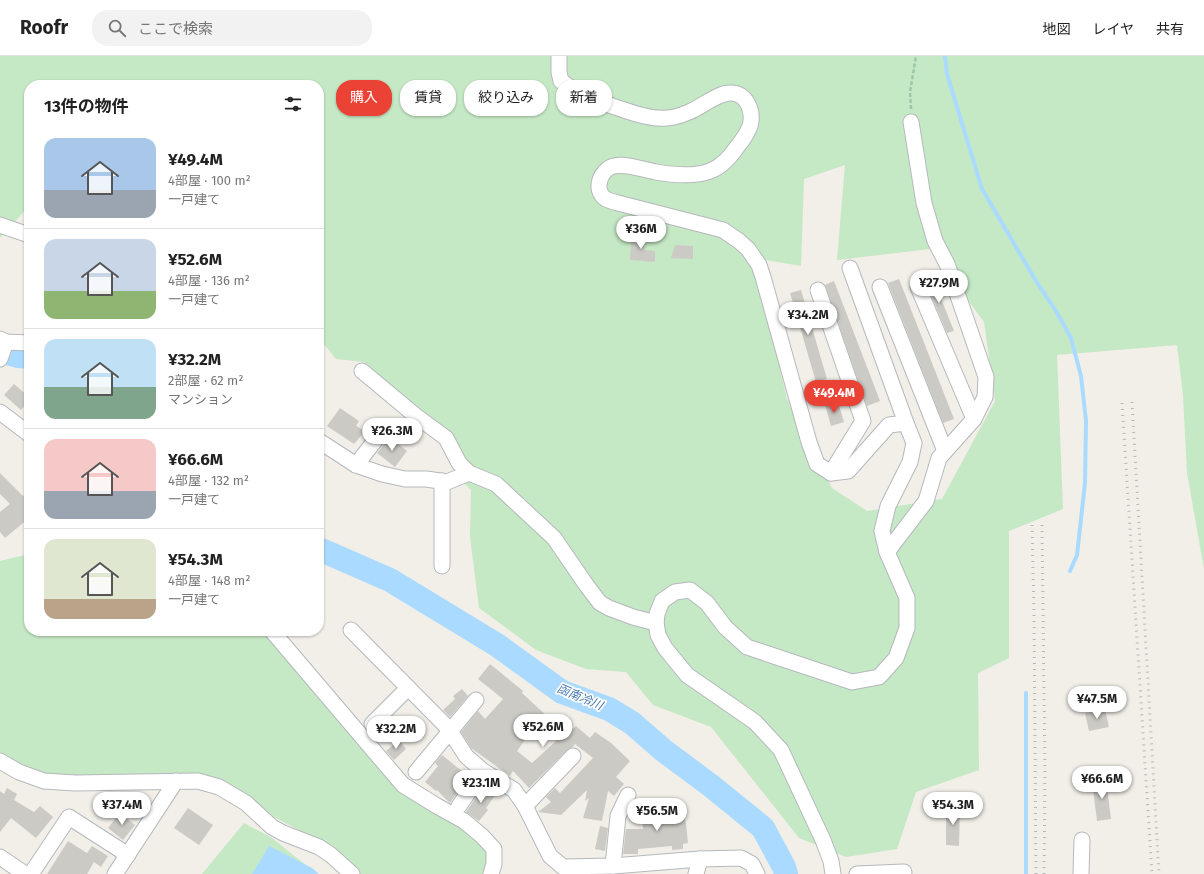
<!DOCTYPE html>
<html lang="ja">
<meta charset="utf-8">
<style>
:root{--surface:#fff;--page:#f2f2f2;--text:#222;--muted:#767676;--line:#e0e0e0;--accent:#ea4335}
body{margin:0;font-family:"Fira Sans","Noto Sans JP",sans-serif;background:var(--page);color:var(--text);height:100vh;display:flex;flex-direction:column;font-size:15px;white-space:nowrap}
*{box-sizing:border-box;margin:0}
p{font-size:13px;color:var(--muted)}
.icon{flex:none;width:22px;height:22px;fill:none;stroke:currentColor;stroke-width:2;stroke-linecap:round;stroke-linejoin:round}
.map{position:relative;flex:1;overflow:hidden}
.drawer{position:absolute;left:24px;top:24px;width:300px;height:556px;display:flex;flex-direction:column;background:var(--surface);border-radius:16px;box-shadow:0 1px 3px #0004}
.drawer>*{flex:none}
.top-card{position:absolute;left:336px;top:24px;width:380px;height:36px;display:flex;gap:8px}
.price{position:absolute;translate:-50% -34px;padding:0 9px;border-radius:14px;background:#fff;color:#222;font-size:13px;line-height:26px;filter:drop-shadow(0 1px 2px #0008)}
.price::after{content:'';position:absolute;left:50%;top:24px;width:12px;height:9px;margin-left:-6px;background:inherit;clip-path:polygon(0 0,100% 0,50% 100%)}
.price.current{background:var(--accent);color:#fff}
ul{padding:0;list-style:none}
li{display:flex;align-items:center;gap:12px;height:100px;padding:0 20px}
li+li{border-top:1px solid var(--line)}
li span{display:grid;place-items:center;flex:none;width:112px;height:80px;border-radius:12px;color:#555}
li>.icon{margin-inline-start:auto}
span .icon{width:48px;height:48px;fill:#fffc;stroke-width:1}
li b{font-size:17px}
h2{display:flex;justify-content:space-between;align-items:center;height:48px;padding:0 20px;font-size:17px}
.chip{padding:0 14px;border-radius:16px;background:var(--surface);box-shadow:0 1px 3px #0004;font-size:14px;line-height:36px}
.chip.current{background:var(--accent);color:#fff}
header{display:flex;align-items:center;gap:24px;box-sizing:border-box;height:56px;padding:0 20px;background:var(--surface);border-bottom:1px solid var(--line)}
header strong{font-size:19px}
nav{display:flex;gap:22px;margin-inline-start:auto;font-size:14px}
.search{width:280px;height:36px;background:var(--page);display:flex;align-items:center;gap:10px;box-sizing:border-box;padding:0 14px;border-radius:16px;color:var(--muted);font-size:15px}
.map>svg:first-child{display:block}
.green{fill:#c5e8c5;fill-rule:evenodd}
.water{fill:#aadaff}
.lines{fill:none;stroke-linecap:round;stroke-linejoin:round}
.stream{stroke:#aadaff;stroke-width:4}
.river{stroke:#aadaff;stroke-width:24}
.building{fill:#cccac5;fill-rule:evenodd}
.minor-casing{stroke:#b5b8bc;stroke-width:17}
.path{stroke:#9cc7a9;stroke-width:2.5;stroke-dasharray:4 2;stroke-linecap:butt}
.minor{stroke:#fff;stroke-width:15}
.rail{stroke:#b6b7b8;stroke-width:3;stroke-dasharray:1 5;stroke-linecap:butt}
.labels{text-anchor:middle;dominant-baseline:central;stroke-width:3.5;stroke-linejoin:round;paint-order:stroke}
.water-label{font-size:12px;font-style:italic;fill:#4174aa;stroke:#fff}
</style>
<header>
<strong>Roofr</strong>
<div class="search"><svg class="icon" aria-label="search" viewBox="0 0 24 24"><circle cx="10" cy="10" r="6"/><path d="M15 15l6 6"/></svg>ここで検索</div>
<nav><a>地図</a><a>レイヤ</a><a>共有</a></nav>
</header>
<div class="map">
<svg width="1204" height="818" viewBox="0 0 1204 818">
<rect width="100%" height="100%" fill="#f1efe8"/>
<g class="green">
<path d="M 0,0 L 1204,0 L 1204,513 L 1187,417 L 1183,339 L 1177,289 L 1057,299 L 1063,453 L 1009,475 L 1009,602 L 978,617 L 979,714 L 916,736 L 897,793 L 846,801 L 799,782 L 711,671 L 653,649 L 626,616 L 586,613 L 536,594 L 479,552 L 470,481 L 471,434 L 457,420 L 447,379 L 379,331 L 364,306 L 336,303 L 319,282 L 319,29 L 29,29 L 29,150 L 0,182 ZM 845,109 L 837,204 L 930,193 L 984,266 L 995,345 L 942,443 L 867,455 L 832,432 L 787,343 L 754,202 L 801,210 L 804,123 Z"/>
<polygon points="29,498 29,575 264,575 411,737 467,775 491,801 485,818 353,818 320,785 255,751 202,726 44,725 0,696 0,505"/>
<polygon points="244,767 272,782 317,818 202,818"/>
</g>
<polygon class="water" points="269,790 312,812 319,818 252,818"/>
<g class="lines">
<g class="stream">
<polyline points="945,0 947,18 982,133 1036,225 1056,255 1071,282 1081,320 1086,365 1085,427 1077,499 1070,515"/>
<polyline points="1026,818 1026,637"/>
</g>
<g class="river">
<polyline points="0,295 18,300 29,301"/>
<polyline points="319,493 390,524 497,589 562,636 609,653 632,667 663,694 710,729 763,772 784,811 786,818"/>
</g>
</g>
<g class="building">
<polygon points="632,179 645,180 644,194 655,195 655,206 630,204"/>
<polygon points="675,189 693,190 693,203 671,202"/>
<polygon points="932,220 954,275 947,277 926,227 923,223"/>
<polygon points="899,223 954,363 943,367 888,227"/>
<polygon points="834,225 880,345 867,350 825,229"/>
<polygon points="801,234 827,323 816,326 790,237"/>
<polygon points="14,328 29,341 29,345 21,354 4,339"/>
<polygon points="838,346 844,366 831,370 825,349"/>
<polygon points="340,352 359,365 356,370 365,375 354,388 327,370"/>
<polygon points="390,381 407,395 395,411 377,397"/>
<polygon points="0,417 23,440 29,435 29,462 5,482 0,476 0,456 10,448 0,438"/>
<path d="M 490,608 L 523,635 L 522,637 L 564,676 L 569,669 L 573,673 L 576,670 L 590,682 L 595,676 L 611,687 L 630,705 L 616,721 L 624,728 L 614,740 L 608,735 L 602,765 L 583,762 L 589,742 L 585,745 L 587,734 L 561,759 L 538,756 L 551,746 L 546,741 L 555,732 L 560,737 L 593,702 L 575,688 L 573,691 L 567,694 L 529,732 L 513,715 L 510,720 L 471,692 L 461,676 L 478,655 L 485,663 L 503,643 L 478,623 ZM 540,669 L 557,684 L 532,707 L 517,695 L 535,670 L 537,672 Z"/>
<polygon points="462,633 468,640 450,661 443,654 455,643 453,640"/>
<polygon points="1105,653 1109,671 1089,675 1085,657"/>
<polygon points="399,684 406,693 394,704 386,695"/>
<polygon points="442,699 468,720 450,747 437,734 436,735 425,726 438,710 435,707"/>
<polygon points="1106,724 1111,763 1097,765 1092,726"/>
<polygon points="484,730 496,738 486,752 488,754 479,765 466,756"/>
<polygon points="7,732 17,738 14,744 34,756 40,750 53,761 36,782 11,762 0,776 0,735 4,738"/>
<polygon points="946,750 960,750 959,790 946,789"/>
<polygon points="676,751 678,761 684,761 686,768 688,787 683,788 683,793 672,794 672,790 638,793 638,798 623,798 626,773 643,773 642,755"/>
<polygon points="188,752 213,769 199,789 174,772"/>
<polygon points="120,757 135,769 123,784 108,772"/>
<polygon points="600,770 608,772 605,795 595,793"/>
<polygon points="68,785 87,797 92,790 108,800 101,811 94,806 87,818 47,818"/>
</g>
<g class="lines">
<g class="minor-casing">
<g id="minor">
<path d="M 559,0 L 559,16 L 561,25 C 579,39 600,46 621,53 C 633,57 647,62 659,62 C 669,63 680,60 689,56 C 700,52 717,37 730,37 C 747,36 754,56 750,70 C 747,78 742,85 737,91 C 731,100 721,111 710,115 C 694,121 673,119 656,116 C 643,114 627,107 614,110 C 601,113 592,134 606,143 C 610,145 614,146 618,147 L 723,174 L 739,185 L 748,193 L 759,209 L 763,221 L 809,386 L 817,408 L 831,417 L 848,415 L 889,369 L 906,367 L 914,387 L 910,406 L 888,450 L 882,475 L 887,496 L 907,542 L 907,572 L 896,602 L 879,621 L 852,626 L 747,591 L 725,571 L 707,547 L 690,534 L 675,536 L 662,545 L 657,558 L 656,567 L 658,579 L 665,592 L 687,619 L 755,666 L 781,694 L 823,784 L 831,805 L 833,818"/>
<polyline points="0,169 29,179"/>
<polyline points="850,212 906,367"/>
<polyline points="880,231 945,395"/>
<polyline points="918,231 974,363"/>
<polyline points="818,234 863,365 831,417"/>
<polyline points="0,283 6,286 29,287"/>
<polyline points="0,303 6,286"/>
<polyline points="362,315 416,360 446,382 459,407 469,417"/>
<polyline points="0,356 29,378"/>
<polyline points="319,385 356,409 382,418 405,423 426,423 447,426 469,417 496,428 554,482 587,530 600,547 609,552 633,561 656,567"/>
<polyline points="356,409 384,373"/>
<polyline points="442,425 442,510"/>
<polyline points="887,496 926,445 939,402 974,363 985,341 986,321 947,208 935,185 924,147 911,66"/>
<polyline points="351,574 448,672 466,700 483,715 514,734 525,750 550,800 563,811 613,810 700,803 741,802 752,808 757,818"/>
<polyline points="272,575 403,729 437,750 464,765 482,780 494,793 494,808 491,818"/>
<polyline points="372,668 408,632"/>
<polyline points="0,705 19,716 44,725 75,727 198,725 219,731 246,747 272,771 283,777 319,791 331,799 352,818"/>
<polyline points="416,716 476,644"/>
<polyline points="459,750 483,715"/>
<polyline points="525,750 573,700"/>
<polyline points="0,801 25,818"/>
<polyline points="613,810 618,760 628,739"/>
<polyline points="31,818 69,761 128,799"/>
<polyline points="115,818 176,725"/>
<polyline points="696,818 700,803"/>
<polyline points="857,818 904,816"/>
<polyline points="1081,818 1082,784"/>
</g>
</g>
<polyline class="path" points="911,53 910,36 916,0"/>
<use href="#minor" class="minor"/>
<g class="rail">
<polyline points="1132,346 1159,818"/>
<polyline points="1122,347 1152,818"/>
<polyline points="1032,469 1034,556 1036,818"/>
<polyline points="1042,469 1045,717 1044,818"/>
</g>
</g>
<g class="labels">
<g class="water-label">
<text transform="translate(580 641) rotate(23)">函南冷川</text>
</g>
</g>
</svg>
<b class="price" style="left:641px;top:194px">¥36M</b>
<b class="price" style="left:939px;top:248px">¥27.9M</b>
<b class="price" style="left:808px;top:280px">¥34.2M</b>
<b class="price current" style="left:834px;top:358px">¥49.4M</b>
<b class="price" style="left:392px;top:396px">¥26.3M</b>
<b class="price" style="left:1097px;top:664px">¥47.5M</b>
<b class="price" style="left:543px;top:692px">¥52.6M</b>
<b class="price" style="left:396px;top:694px">¥32.2M</b>
<b class="price" style="left:1102px;top:744px">¥66.6M</b>
<b class="price" style="left:481px;top:748px">¥23.1M</b>
<b class="price" style="left:122px;top:770px">¥37.4M</b>
<b class="price" style="left:953px;top:770px">¥54.3M</b>
<b class="price" style="left:657px;top:776px">¥56.5M</b>
<div class="top-card">
<a class="chip current">購入</a>
<a class="chip">賃貸</a>
<a class="chip">絞り込み</a>
<a class="chip">新着</a>
</div>
<section class="drawer">
<h2>13件の物件<svg class="icon" aria-label="filters" viewBox="0 0 24 24"><path d="M4 7h16M4 17h16"/><circle cx="9" cy="7" r="2"/><circle cx="15" cy="17" r="2"/></svg></h2>
<ul>
<li><span style="background:linear-gradient(#a9c7e8 65%,#9aa5b1 0)"><svg class="icon" aria-label="home" viewBox="0 0 24 24"><path d="M3 11l9-7 9 7M6 9v11h12V9"/></svg></span><div><b>¥49.4M</b><p>4部屋 · 100 m²</p><p>一戸建て</p></div></li>
<li><span style="background:linear-gradient(#c9d6e8 65%,#8fb573 0)"><svg class="icon" aria-label="home" viewBox="0 0 24 24"><path d="M3 11l9-7 9 7M6 9v11h12V9"/></svg></span><div><b>¥52.6M</b><p>4部屋 · 136 m²</p><p>一戸建て</p></div></li>
<li><span style="background:linear-gradient(#bfe0f5 60%,#7fa58c 0)"><svg class="icon" aria-label="home" viewBox="0 0 24 24"><path d="M3 11l9-7 9 7M6 9v11h12V9"/></svg></span><div><b>¥32.2M</b><p>2部屋 · 62 m²</p><p>マンション</p></div></li>
<li><span style="background:linear-gradient(#f6c9c9 65%,#9aa5b1 0)"><svg class="icon" aria-label="home" viewBox="0 0 24 24"><path d="M3 11l9-7 9 7M6 9v11h12V9"/></svg></span><div><b>¥66.6M</b><p>4部屋 · 132 m²</p><p>一戸建て</p></div></li>
<li><span style="background:linear-gradient(#dfe7d0 75%,#b9a48a 0)"><svg class="icon" aria-label="home" viewBox="0 0 24 24"><path d="M3 11l9-7 9 7M6 9v11h12V9"/></svg></span><div><b>¥54.3M</b><p>4部屋 · 148 m²</p><p>一戸建て</p></div></li>
</ul>
</section>
</div>
